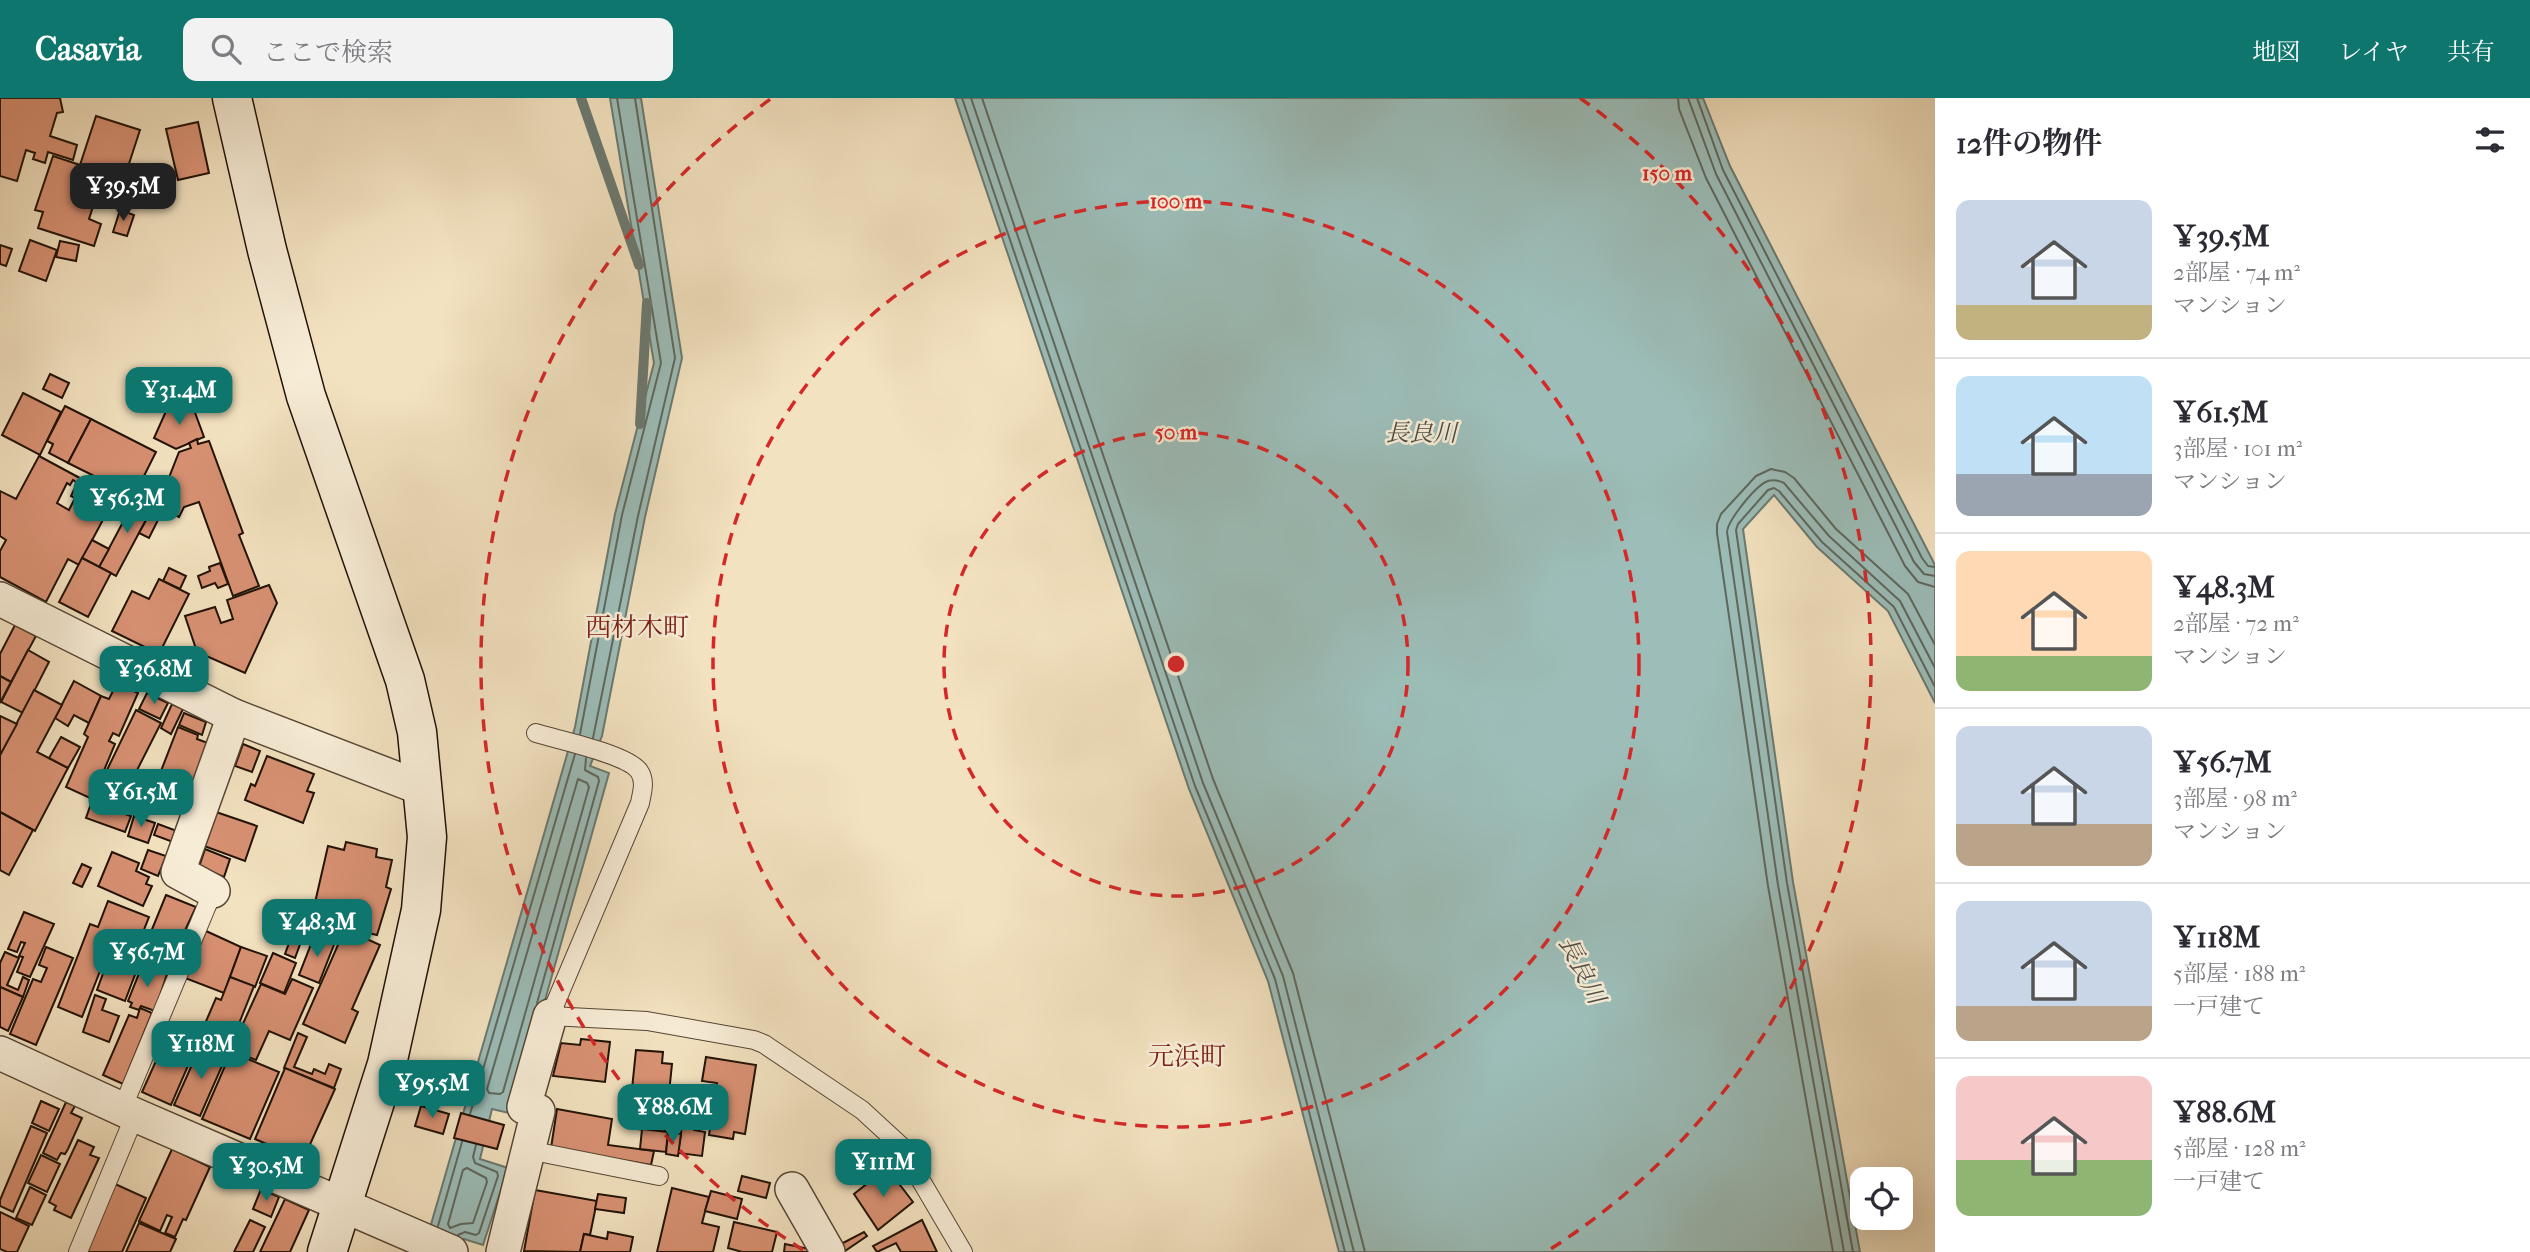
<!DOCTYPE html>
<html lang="ja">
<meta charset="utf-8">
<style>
:root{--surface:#fff;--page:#f2f2f3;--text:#2b2b33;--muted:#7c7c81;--line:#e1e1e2;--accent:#0f766e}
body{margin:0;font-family:"IM FELL French Canon","Noto Serif JP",serif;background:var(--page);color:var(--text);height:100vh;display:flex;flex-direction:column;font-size:26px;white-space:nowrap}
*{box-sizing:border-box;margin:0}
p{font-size:23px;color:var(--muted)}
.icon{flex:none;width:38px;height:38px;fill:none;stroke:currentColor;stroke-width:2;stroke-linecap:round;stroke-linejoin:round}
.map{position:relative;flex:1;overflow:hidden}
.sheet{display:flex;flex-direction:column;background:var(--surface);width:595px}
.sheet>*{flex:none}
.tools{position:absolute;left:1850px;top:1069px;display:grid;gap:14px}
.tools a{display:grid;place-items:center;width:63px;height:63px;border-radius:14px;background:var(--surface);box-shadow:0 7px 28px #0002;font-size:35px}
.price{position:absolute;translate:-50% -60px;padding:0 16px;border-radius:14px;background:var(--accent);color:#fff;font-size:23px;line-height:46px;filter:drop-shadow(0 2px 4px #0008)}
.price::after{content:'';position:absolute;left:50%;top:42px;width:21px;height:16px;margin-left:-10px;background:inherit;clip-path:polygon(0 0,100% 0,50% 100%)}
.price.active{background:#222;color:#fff}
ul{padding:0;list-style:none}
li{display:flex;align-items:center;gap:21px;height:175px;padding:0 21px}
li+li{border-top:2px solid var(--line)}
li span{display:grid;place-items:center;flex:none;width:196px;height:140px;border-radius:14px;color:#555}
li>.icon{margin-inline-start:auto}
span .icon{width:84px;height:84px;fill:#fffc;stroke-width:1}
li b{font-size:30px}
h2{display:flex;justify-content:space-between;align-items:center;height:84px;padding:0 21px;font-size:30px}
header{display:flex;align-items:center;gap:42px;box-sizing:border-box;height:98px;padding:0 35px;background:var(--accent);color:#fff}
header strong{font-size:33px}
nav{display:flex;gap:38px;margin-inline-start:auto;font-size:24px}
.search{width:490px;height:63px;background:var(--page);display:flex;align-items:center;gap:18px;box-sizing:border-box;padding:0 24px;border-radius:14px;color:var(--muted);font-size:26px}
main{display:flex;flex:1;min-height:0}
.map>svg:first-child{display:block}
.water{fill:#9cbdb8;stroke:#6b7971;stroke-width:2}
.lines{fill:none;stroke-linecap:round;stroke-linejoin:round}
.shore{stroke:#5e685f;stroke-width:2}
.stream{stroke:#6b7971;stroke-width:10}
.building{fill:#d89173;stroke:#211206;stroke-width:2;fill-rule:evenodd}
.lane-casing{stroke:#564634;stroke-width:20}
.street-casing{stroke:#564634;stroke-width:36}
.secondary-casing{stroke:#211206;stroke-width:41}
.lane{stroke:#f7ecd6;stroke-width:18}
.street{stroke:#f7ecd6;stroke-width:33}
.secondary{stroke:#f7ecd6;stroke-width:38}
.ring{fill:none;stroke:#d62828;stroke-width:3.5;stroke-dasharray:12 9}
.labels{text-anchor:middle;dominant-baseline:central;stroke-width:5;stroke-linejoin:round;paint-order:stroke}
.water-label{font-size:24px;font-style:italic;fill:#4c4e44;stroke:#f7ecd6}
.quarter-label{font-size:26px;fill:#7a1f14;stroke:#f7ecd6}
.centre{fill:#d62828;stroke:#f7ecd6;stroke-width:3.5}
.ring-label{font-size:21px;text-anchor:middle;font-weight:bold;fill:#d62828;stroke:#f7ecd6;stroke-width:5;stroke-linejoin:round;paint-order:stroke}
</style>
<header>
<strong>Casavia</strong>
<div class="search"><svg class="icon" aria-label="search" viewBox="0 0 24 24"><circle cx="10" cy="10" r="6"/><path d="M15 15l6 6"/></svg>ここで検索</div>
<nav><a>地図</a><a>レイヤ</a><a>共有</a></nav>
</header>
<main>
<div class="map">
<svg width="1935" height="1154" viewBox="0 0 1935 1154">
<rect width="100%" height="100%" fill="#f3e2c0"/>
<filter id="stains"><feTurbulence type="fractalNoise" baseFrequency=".00286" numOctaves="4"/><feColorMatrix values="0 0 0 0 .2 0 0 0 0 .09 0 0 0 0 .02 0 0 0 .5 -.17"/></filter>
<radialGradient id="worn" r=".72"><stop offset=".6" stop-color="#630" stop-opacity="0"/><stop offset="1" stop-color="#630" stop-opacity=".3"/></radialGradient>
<g class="water">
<polygon points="610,0 641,0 682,260 645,419 602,638 590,668 609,675 513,1016 492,1011 480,1061 508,1070 483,1147 464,1141 460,1154 423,1154 575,629 615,416 654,265"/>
<polygon points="955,0 1703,0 1730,68 1935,467 1935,605 1888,513 1817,449 1774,397 1743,431 1793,784 1860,1154 1339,1154 1268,883 1189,691"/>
</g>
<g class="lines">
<g class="shore">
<polyline points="962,0 1195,688 1275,881 1345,1154"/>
<polyline points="971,0 1203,685 1283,878 1354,1154"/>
<polyline points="982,0 1213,681 1293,875 1365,1154"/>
<polyline points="1678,0 1679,11 1706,80 1905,468 1918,484 1935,489"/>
<polyline points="1688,0 1716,76 1914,464 1924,476 1935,478"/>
<polyline points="1697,0 1723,72 1922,460 1928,468 1935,469"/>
<polyline points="580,636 622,417 661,265 617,0"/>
<polyline points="593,640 638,418 675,260 635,0"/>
<polygon points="578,681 587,685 589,689 503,994 500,996 489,995 487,991"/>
<polyline points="537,905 599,683 598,679 585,672 586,660"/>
<polyline points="470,1016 575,656"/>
<polygon points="467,1070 486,1080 487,1084 473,1125 461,1126 450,1130 448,1126 463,1072"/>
<polyline points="438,1128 462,1044"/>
<polyline points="458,1137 465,1134 476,1137 479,1135 498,1078 497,1074 475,1065 473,1059 476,1047"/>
<polyline points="1833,1154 1768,788 1717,435 1717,426 1721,416 1756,378 1771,371 1785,374 1794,380 1836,431 1908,496 1935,547"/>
<path d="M 1844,1154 L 1778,787 L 1727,434 C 1728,422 1756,387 1768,383 C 1774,381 1778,382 1784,385 L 1829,438 L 1900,503 L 1935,570"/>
<polyline points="1853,1154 1787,785 1736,432 1738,426 1768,392 1774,390 1779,393 1822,444 1894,509 1935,589"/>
</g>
<g class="stream">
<polyline points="581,0 639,167"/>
<polyline points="640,326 647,205"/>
</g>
</g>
<g class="building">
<polygon points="0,0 60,0 63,14 57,15 50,38 77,47 73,62 48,54 45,65 33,61 35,55 26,52 17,83 0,78"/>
<polygon points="96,18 140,32 124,81 80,67"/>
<polygon points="198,24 209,75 178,82 166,31"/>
<polygon points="53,58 104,75 89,121 101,126 94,148 38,130 43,114 35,112"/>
<polygon points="120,112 134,117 127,138 113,134"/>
<polygon points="30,142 57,152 46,183 19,173"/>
<polygon points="60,143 79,147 76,163 56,159"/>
<polygon points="0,147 12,151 6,168 0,166"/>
<polygon points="50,276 69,285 62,300 43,291"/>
<polygon points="23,295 61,314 40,357 2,337"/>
<polygon points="171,302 194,312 204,339 176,351 154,340"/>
<polygon points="65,308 91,321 68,365 49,355 53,346 47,343"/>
<polygon points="91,321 156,354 134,398 68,365"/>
<polygon points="197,341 198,346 209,343 243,435 239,437 259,488 233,498 199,404 184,409 179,419 141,398 149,379 166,387 179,354 191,350 189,345"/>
<path d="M 39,358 L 115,399 L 79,467 L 68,461 L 46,504 L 0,479 L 0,453 L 6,442 L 0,438 L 0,393 L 16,401 ZM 73,382 L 77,385 L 71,398 L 75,400 L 69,412 L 57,405 L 67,385 L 70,387 Z"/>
<polygon points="138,396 155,405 116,478 99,469"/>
<polygon points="149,417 158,422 149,440 139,435"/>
<polygon points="92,442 109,451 99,469 82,460"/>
<polygon points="82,460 111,475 88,519 59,504"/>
<polygon points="220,465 228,486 218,490 215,485 202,490 198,478 210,473 209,469"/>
<polygon points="169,470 186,478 180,491 163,483"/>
<polygon points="159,481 189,496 159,556 112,533 132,493 149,501"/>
<polygon points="269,487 277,505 245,575 197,554 185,518 215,509 221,525 233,521 227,502"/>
<polygon points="15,527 36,538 11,584 0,578 0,556"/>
<polygon points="28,552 49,564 23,615 1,604"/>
<polygon points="0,578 11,584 0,605"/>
<polygon points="74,583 101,598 89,625 74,617 68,628 55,620"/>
<polygon points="117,585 138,595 119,638 113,635 109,643 115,646 92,701 66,689 88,639 84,636 101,598 109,601"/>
<polygon points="34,592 62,607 37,654 68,670 35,733 0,714 0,657"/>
<polygon points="147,595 168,605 160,621 139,611"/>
<polygon points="172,606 183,611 171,636 161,630"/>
<polygon points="136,612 161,625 131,684 107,672"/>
<polygon points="184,615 206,624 202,637 179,627"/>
<polygon points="0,618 17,626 0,657"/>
<polygon points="178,629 198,637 197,641 208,645 192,686 161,673"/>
<polygon points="61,639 80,649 68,670 49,660"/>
<polygon points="243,646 260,653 252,674 235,668"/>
<polygon points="267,658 314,676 307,693 314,695 303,725 245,702 251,686 255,688"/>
<polygon points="106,675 114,679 105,698 96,694"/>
<polygon points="93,700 117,709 116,713 131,718 125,734 86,720"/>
<polygon points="0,714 33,732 9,777 0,772"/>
<polygon points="216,714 257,728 245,763 204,748"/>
<polygon points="134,718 155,725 148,745 128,738"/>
<polygon points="158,726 177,733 173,744 154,737"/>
<polygon points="346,744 377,751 376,759 392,762 386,789 391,791 377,837 311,822 328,748 344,752"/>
<polygon points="205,751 230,761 224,779 199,769"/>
<polygon points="148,752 166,758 158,778 141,771"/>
<polygon points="112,754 139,765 136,773 149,779 146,786 152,788 143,808 98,788"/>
<polygon points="82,766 91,770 82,789 73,785"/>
<polygon points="166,797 196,809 173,858 146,846"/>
<polygon points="108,803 149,819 137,849 113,840 82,919 58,909 90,826 98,829"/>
<polygon points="24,814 54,826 30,879 17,874 23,859 19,858 25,845 21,844 17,854 8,851"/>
<polygon points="345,831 380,847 352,911 358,914 345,945 303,926"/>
<polygon points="206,833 241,849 224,895 185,880"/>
<polygon points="315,836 335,844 319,885 299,877"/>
<polygon points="292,837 302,841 295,860 285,856"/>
<polygon points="46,849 73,860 36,947 10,936 33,881 41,884 47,870 39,867"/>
<polygon points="241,849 267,858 255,889 230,879"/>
<polygon points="112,851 130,858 126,870 136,874 125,903 97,892"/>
<polygon points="5,854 19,860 7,887 18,892 23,879 29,882 23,899 0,889 0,865"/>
<polygon points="273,855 296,865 284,895 260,885"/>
<polygon points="142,868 167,876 155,913 141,908 139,912 130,909 132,905 128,903"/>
<polygon points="230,879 254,888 230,948 211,940 214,932 204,928 216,900 221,902"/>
<polygon points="292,881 313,890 290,942 269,933 256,962 231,952 261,886 285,896"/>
<polygon points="0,889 23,899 8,933 0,929"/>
<polygon points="95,897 106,901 102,912 119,918 109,944 83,934"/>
<polygon points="140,910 152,915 123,986 103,977 129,917 137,920"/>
<polygon points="169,934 197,947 171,1007 142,994"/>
<polygon points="298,935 307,939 294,969 312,976 314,971 325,976 329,966 341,971 334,990 284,970"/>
<polygon points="581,941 610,944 605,984 553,978 561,945 580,947"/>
<polygon points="221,948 229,952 200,1018 174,1007 199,951 217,958"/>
<polygon points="636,952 663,954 662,965 672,966 665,1034 628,1030"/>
<polygon points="231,954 279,974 250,1041 202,1021"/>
<polygon points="706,959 756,967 745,1036 734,1034 733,1041 709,1037 717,985 702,983"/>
<polygon points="285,970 335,991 303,1062 255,1041"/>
<polygon points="676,997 698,1001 694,1032 705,1034 702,1058 678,1055 682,1028 672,1027"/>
<polygon points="41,1003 59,1011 49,1033 32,1025"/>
<polygon points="66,1004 75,1008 71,1015 82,1020 68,1051 65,1056 61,1055 57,1062 43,1055"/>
<polygon points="421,1008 449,1016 443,1036 415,1028"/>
<polygon points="557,1011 612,1021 608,1047 654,1053 651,1067 551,1050"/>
<polygon points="461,1015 504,1027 497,1051 454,1040"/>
<polygon points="31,1028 47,1035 13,1114 0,1108 0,1102"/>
<polygon points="642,1031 668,1034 666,1054 640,1051"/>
<polygon points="668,1034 681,1036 678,1058 666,1056"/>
<polygon points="78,1042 94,1049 90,1057 99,1060 71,1120 54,1112 56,1108 49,1104"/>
<polygon points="172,1051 210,1069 186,1122 183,1121 175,1139 165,1135 172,1119 167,1117 160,1133 139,1123"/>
<polygon points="41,1057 60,1066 47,1094 28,1085"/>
<polygon points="887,1070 913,1104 878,1132 854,1096"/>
<polygon points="742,1078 770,1085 766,1100 738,1093"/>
<polygon points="115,1086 146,1100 122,1154 84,1154"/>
<polygon points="30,1089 46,1097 32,1127 16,1120"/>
<polygon points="672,1090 709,1099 702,1125 719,1129 713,1154 657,1154"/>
<polygon points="261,1091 279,1099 271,1119 253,1111"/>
<polygon points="535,1092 597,1103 590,1137 584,1136 580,1154 524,1153"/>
<polygon points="711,1093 742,1101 737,1121 705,1113"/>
<polygon points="598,1096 626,1100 624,1115 595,1111"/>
<polygon points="285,1101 309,1112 290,1154 260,1154"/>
<polygon points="0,1114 29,1128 17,1154 7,1154 0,1151"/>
<polygon points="250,1122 265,1129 253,1154 234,1154"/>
<polygon points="922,1122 937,1154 901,1154 896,1145 877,1154 873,1148"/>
<polygon points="734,1124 777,1134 772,1154 742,1154 728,1150"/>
<polygon points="139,1125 176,1141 170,1154 126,1154"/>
<polygon points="608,1134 633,1139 630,1154 580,1154 584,1136 607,1141"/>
<polygon points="864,1134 867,1138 845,1153 841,1146"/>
<polygon points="785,1146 809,1151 808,1154 784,1154"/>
</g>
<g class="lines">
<g class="lane-casing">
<g id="lane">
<path d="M 536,635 C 558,642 627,656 639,673 C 646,683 642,694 640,705 L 550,918 L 647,923 L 754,942 L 764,946 L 862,1012 L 900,1047 L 963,1154"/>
<polyline points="122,1011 213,793"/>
<polyline points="528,1052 659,1078"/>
<polyline points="78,1154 135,1017"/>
</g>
</g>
<g class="street-casing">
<g id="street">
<polyline points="0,501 234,618 421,690"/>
<polyline points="213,793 178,774 234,618"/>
<polyline points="0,955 135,1017 451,1154"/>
<polyline points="792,1091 828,1154"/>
<polyline points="503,1154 538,1013 524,1009 550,918"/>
</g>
</g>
<g class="secondary-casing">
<polyline id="secondary" points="232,0 267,152 306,298 405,582 417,634 427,739 421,812 387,966 327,1154"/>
</g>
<use href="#lane" class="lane"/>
<use href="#street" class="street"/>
<use href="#secondary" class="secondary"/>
</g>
<g class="ring">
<circle cx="1176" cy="566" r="232"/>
<circle cx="1176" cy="566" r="463"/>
<path d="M803 1152A695 695 0 0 1 772 0M1580 0A695 695 0 0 1 1549 1152"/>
</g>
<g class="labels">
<g class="water-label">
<text x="1421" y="335">長良川</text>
<text transform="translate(1582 872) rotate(63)">長良川</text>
</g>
<g class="quarter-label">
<text x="637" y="529">西材木町</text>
<text x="1187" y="958">元浜町</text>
</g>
</g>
<circle cx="1176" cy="566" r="10" class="centre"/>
<g class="ring-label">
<text x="1667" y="82">150 m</text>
<text x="1176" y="110">100 m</text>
<text x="1176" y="341">50 m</text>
</g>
<rect width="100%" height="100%" filter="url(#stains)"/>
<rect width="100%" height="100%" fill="url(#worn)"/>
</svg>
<div class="tools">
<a><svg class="icon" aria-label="locate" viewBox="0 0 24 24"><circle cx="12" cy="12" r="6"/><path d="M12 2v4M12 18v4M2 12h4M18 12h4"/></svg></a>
</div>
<b class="price active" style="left:123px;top:125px">¥39.5M</b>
<b class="price" style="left:179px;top:329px">¥31.4M</b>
<b class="price" style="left:127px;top:437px">¥56.3M</b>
<b class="price" style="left:154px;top:608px">¥36.8M</b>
<b class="price" style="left:141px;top:731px">¥61.5M</b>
<b class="price" style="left:317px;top:861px">¥48.3M</b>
<b class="price" style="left:147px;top:891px">¥56.7M</b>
<b class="price" style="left:201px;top:983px">¥118M</b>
<b class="price" style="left:432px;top:1022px">¥95.5M</b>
<b class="price" style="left:673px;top:1046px">¥88.6M</b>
<b class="price" style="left:883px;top:1101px">¥111M</b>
<b class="price" style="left:266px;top:1105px">¥30.5M</b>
</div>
<section class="sheet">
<h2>12件の物件<svg class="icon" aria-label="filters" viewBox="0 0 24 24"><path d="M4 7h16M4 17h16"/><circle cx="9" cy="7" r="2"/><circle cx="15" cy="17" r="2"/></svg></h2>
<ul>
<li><span style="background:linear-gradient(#c9d6e8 75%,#c2b280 0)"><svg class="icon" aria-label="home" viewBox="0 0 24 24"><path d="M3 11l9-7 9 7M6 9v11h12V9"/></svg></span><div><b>¥39.5M</b><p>2部屋 · 74 m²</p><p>マンション</p></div></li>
<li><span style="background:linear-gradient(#bfe0f5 70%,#9aa5b1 0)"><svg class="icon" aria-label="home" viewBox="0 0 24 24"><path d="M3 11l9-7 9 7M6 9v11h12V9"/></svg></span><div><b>¥61.5M</b><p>3部屋 · 101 m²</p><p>マンション</p></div></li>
<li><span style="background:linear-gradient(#ffd9b3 75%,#8fb573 0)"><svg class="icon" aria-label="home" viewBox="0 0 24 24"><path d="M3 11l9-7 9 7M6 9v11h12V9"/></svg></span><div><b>¥48.3M</b><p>2部屋 · 72 m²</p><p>マンション</p></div></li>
<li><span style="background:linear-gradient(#c9d6e8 70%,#b9a48a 0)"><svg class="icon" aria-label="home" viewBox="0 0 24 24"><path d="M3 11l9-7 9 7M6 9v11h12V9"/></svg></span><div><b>¥56.7M</b><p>3部屋 · 98 m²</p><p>マンション</p></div></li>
<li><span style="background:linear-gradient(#c9d6e8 75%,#b9a48a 0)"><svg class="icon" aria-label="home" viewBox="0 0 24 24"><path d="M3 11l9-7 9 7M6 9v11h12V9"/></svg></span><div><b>¥118M</b><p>5部屋 · 188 m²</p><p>一戸建て</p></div></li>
<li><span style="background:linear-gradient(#f6c9c9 60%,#8fb573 0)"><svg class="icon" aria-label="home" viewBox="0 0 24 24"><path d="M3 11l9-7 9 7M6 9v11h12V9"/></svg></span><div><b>¥88.6M</b><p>5部屋 · 128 m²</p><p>一戸建て</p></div></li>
</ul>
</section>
</main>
